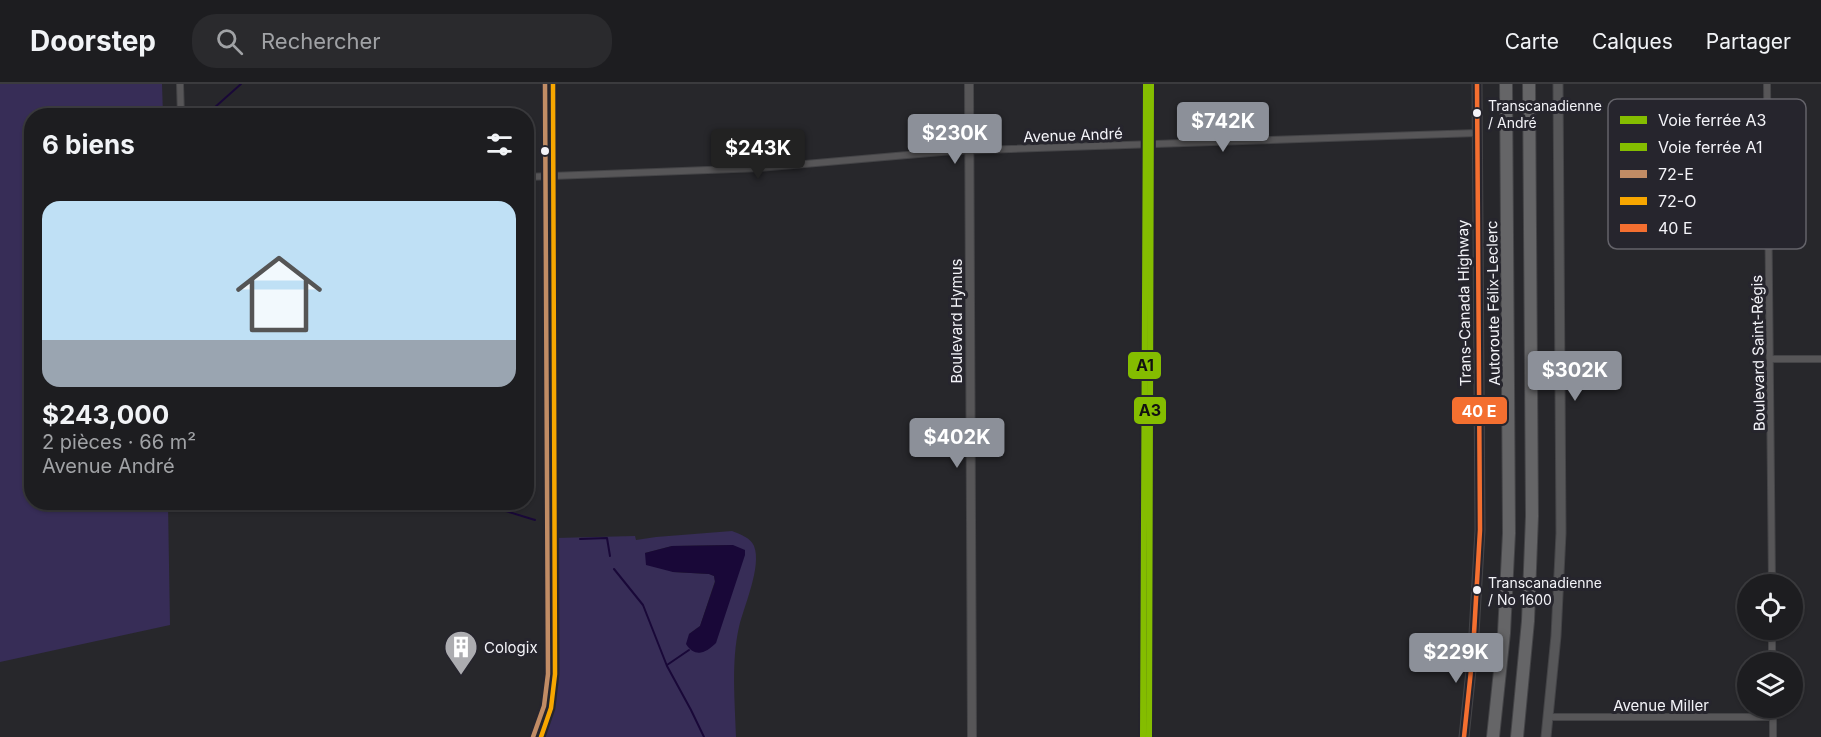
<!DOCTYPE html>
<html lang="fr">
<meta charset="utf-8">
<style>
:root{--surface:#1d1d20;--page:#2a2a2d;--text:#f1f3f6;--muted:#a0a2a5;--line:#3b3b3e;--accent:#8c9099}
body{margin:0;font-family:Inter,sans-serif;background:var(--page);color:var(--text);height:100vh;display:flex;flex-direction:column;font-size:22px;white-space:nowrap}
*{box-sizing:border-box;margin:0}
p{font-size:20px;color:var(--muted)}
.icon{flex:none;width:33px;height:33px;fill:none;stroke:currentColor;stroke-width:2;stroke-linecap:round;stroke-linejoin:round}
.map{position:relative;flex:1;overflow:hidden}
.drawer{position:absolute;left:24px;top:24px;width:510px;height:402px;display:flex;flex-direction:column;background:var(--surface);border-radius:24px;box-shadow:0 2px 4px #0004,0 0 0 2px var(--line)}
.drawer>*{flex:none}
.buttons{position:absolute;left:1737px;top:490px;display:grid;gap:12px}
.buttons a{display:grid;place-items:center;width:66px;height:66px;border-radius:50%;background:var(--surface);box-shadow:0 2px 4px #0004,0 0 0 2px var(--line);font-size:30px}
.price{position:absolute;translate:-50% -51px;padding:0 14px;border-radius:6px;background:var(--accent);color:#fff;font-size:20px;line-height:39px;filter:drop-shadow(0 2px 3px #0008)}
.price::after{content:'';position:absolute;left:50%;top:36px;width:18px;height:14px;margin-left:-9px;background:inherit;clip-path:polygon(0 0,100% 0,50% 100%)}
.price.selected{background:#222;color:#fff}
ul{padding:0;list-style:none}
li{display:grid;align-content:center;gap:12px;height:318px;padding:0 18px}
li span{display:grid;place-items:center;height:186px;border-radius:18px;color:#555}
li>.icon{margin-inline-start:auto}
span .icon{width:108px;height:108px;fill:#fffc;stroke-width:1}
li b{font-size:26px}
h2{display:flex;justify-content:space-between;align-items:center;height:72px;padding:0 18px;font-size:26px}
header{display:flex;align-items:center;gap:36px;box-sizing:border-box;height:84px;padding:0 30px;background:var(--surface);border-bottom:2px solid var(--line)}
header strong{font-size:28px}
nav{display:flex;gap:33px;margin-inline-start:auto;font-size:21px}
.search{width:420px;height:54px;background:var(--page);display:flex;align-items:center;gap:15px;box-sizing:border-box;padding:0 21px;border-radius:24px;color:var(--muted);font-size:22px}
.map>svg:first-child{display:block}
.green{fill:#372d57;fill-rule:evenodd}
.water{fill:#190838}
.lines{fill:none;stroke-linecap:round;stroke-linejoin:round}
.stream{stroke:#190838;stroke-width:2}
.minor-casing{stroke:#444447;stroke-width:8}
.tertiary-casing{stroke:#444447;stroke-width:10}
.secondary-casing{stroke:#444447;stroke-width:11}
.motorway-casing{stroke:#444447;stroke-width:14}
.minor{stroke:#575658;stroke-width:6}
.tertiary{stroke:#575658;stroke-width:8}
.secondary{stroke:#575759;stroke-width:9}
.motorway{stroke:#656567;stroke-width:12}
.bus-1-casing{stroke:#26252d;stroke-width:9}
.bus-2-casing{stroke:#26252d;stroke-width:9}
.bus-3-casing{stroke:#26252d;stroke-width:9}
.bus-1{stroke:#c18c65;stroke-width:4.5}
.bus-2{stroke:#f7a600;stroke-width:4.5}
.bus-3{stroke:#f46f30;stroke-width:4.5}
.rail-1-casing{stroke:#26252d;stroke-width:10}
.rail-2-casing{stroke:#26252d;stroke-width:10}
.rail-1{stroke:#84bd00;stroke-width:6}
.rail-2{stroke:#84bd00;stroke-width:6}
.bus-dot{fill:#f3f3f8;stroke:#26252d;stroke-width:2}
.labels{text-anchor:middle;dominant-baseline:central;stroke-width:6;stroke-linejoin:round;paint-order:stroke}
.bus-label{font-size:14px;fill:#f3f3f8;stroke:#26252d;text-anchor:start}
.street-label{font-size:15px;fill:#f3f3f8;stroke:#26252d}
.poi-label{font-size:15px;fill:#f3f3f8;stroke:#26252d;text-anchor:start}
.key{fill:#26252d;stroke:#64636a;stroke-width:1.5}
.key-label{font-size:16px;fill:#f3f3f8}
.line-badge{stroke:#26252d;stroke-width:2}
.badge-label{font-size:16px;text-anchor:middle;font-weight:bold;fill:#fff}
.pale-badge-label{font-size:16px;text-anchor:middle;font-weight:bold;fill:#111}
</style>
<header>
<strong>Doorstep</strong>
<div class="search"><svg class="icon" aria-label="search" viewBox="0 0 24 24"><circle cx="10" cy="10" r="6"/><path d="M15 15l6 6"/></svg>Rechercher</div>
<nav><a>Carte</a><a>Calques</a><a>Partager</a></nav>
</header>
<div class="map">
<svg width="1821" height="653" viewBox="0 0 1821 653">
<rect width="100%" height="100%" fill="#27272b"/>
<g class="green">
<polygon points="0,0 162,0 163,31 32,32 32,418 168,419 170,541 0,578"/>
<path d="M 732,447 C 740,450 751,454 754,462 C 762,482 744,522 739,543 C 731,578 735,617 736,653 L 541,653 C 567,595 557,517 555,454 L 635,452 L 636,456 L 656,453 ZM 733,461 L 700,569 L 689,550 L 700,542 L 715,497 L 714,492 L 709,490 L 673,488 L 645,469 L 672,462 Z"/>
</g>
<path class="water" d="M 733,461 L 745,466 L 745,471 L 716,559 C 706,569 695,574 686,560 L 689,550 L 700,542 L 715,498 L 714,492 L 709,490 L 673,488 L 646,481 L 645,469 L 672,462 Z"/>
<g class="lines">
<g class="stream">
<polyline points="205,32 241,0"/>
<polyline points="490,418 496,424 535,436"/>
<polyline points="580,455 607,454 610,472"/>
<polyline points="614,485 643,521 667,582 691,626 704,653"/>
<polyline points="667,581 689,566"/>
</g>
<g class="minor-casing">
<g id="minor">
<polyline points="180,0 181,32"/>
<polyline points="1767,0 1772,501"/>
<polyline points="526,93 760,84 953,67 1477,49"/>
<polyline points="1770,275 1821,275"/>
<polyline points="1772,546 1772,579"/>
<polyline points="1773,624 1773,653"/>
<polyline points="1549,633 1773,633"/>
<polyline points="533,653 544,622 548,590 545,0"/>
</g>
</g>
<g class="tertiary-casing">
<polyline id="tertiary" points="969,0 972,653"/>
</g>
<g class="secondary-casing">
<g id="secondary">
<polyline points="1464,653 1473,567 1480,446 1477,0"/>
<polyline points="1546,653 1556,552 1561,449 1558,0"/>
</g>
</g>
<g class="motorway-casing">
<g id="motorway">
<polyline points="1493,653 1504,549 1509,449 1506,0"/>
<polyline points="1517,653 1528,537 1532,432 1529,0"/>
</g>
</g>
<use href="#minor" class="minor"/>
<use href="#tertiary" class="tertiary"/>
<use href="#secondary" class="secondary"/>
<use href="#motorway" class="motorway"/>
<g class="bus-1-casing">
<polyline id="bus-1" points="533,653 544,622 548,590 545,0"/>
</g>
<g class="bus-2-casing">
<polyline id="bus-2" points="541,653 551,624 555,590 553,0"/>
</g>
<g class="bus-3-casing">
<polyline id="bus-3" points="1464,653 1473,567 1480,446 1477,0"/>
</g>
<use href="#bus-1" class="bus-1"/>
<use href="#bus-2" class="bus-2"/>
<use href="#bus-3" class="bus-3"/>
<g class="rail-1-casing">
<polyline id="rail-1" points="1149,653 1151,0"/>
</g>
<g class="rail-2-casing">
<polyline id="rail-2" points="1143,653 1146,0"/>
</g>
<use href="#rail-1" class="rail-1"/>
<use href="#rail-2" class="rail-2"/>
</g>
<defs>
<g id="building-pin" transform="scale(1.725)"><path d="M0 17L-7.5 6A9.5 9.5 0 1 1 7.5 6Z" fill="#acacb0" stroke="#26252d"/><path d="M-4-6H4V6H1V3H-1V6H-4ZM-2.5-4.3h1.7v1.8h-1.7ZM.8-4.3h1.7v1.8H.8ZM-2.5-1h1.7V.8h-1.7ZM.8-1h1.7V.8H.8Z" fill="#fff"/></g>
</defs>
<g fill-rule="evenodd">
<use href="#building-pin" x="461" y="563"/>
</g>
<g class="bus-dot">
<circle cx="1477" cy="29" r="5"/>
<circle cx="545" cy="67" r="5"/>
<circle cx="1477" cy="506" r="5"/>
</g>
<g class="labels">
<g class="bus-label">
<text x="1488" y="21">Transcanadienne<tspan x="1488" dy="17">/ André</tspan></text>
<text x="1488" y="498">Transcanadienne<tspan x="1488" dy="17">/ No 1600</tspan></text>
</g>
<g class="street-label">
<text transform="translate(1073 51) rotate(-2)">Avenue André</text>
<text transform="translate(1464 219) rotate(-91)">Trans-Canada Highway</text>
<text transform="translate(1493 219) rotate(-91)">Autoroute Félix-Leclerc</text>
<text transform="translate(956 237) rotate(-90)">Boulevard Hymus</text>
<text transform="translate(1758 269) rotate(-91)">Boulevard Saint-Régis</text>
<text x="1661" y="621">Avenue Miller</text>
</g>
<g class="poi-label">
<text x="484" y="563">Cologix</text>
</g>
</g>
<rect x="1608" y="15" width="198" height="150" rx="9" class="key"/>
<rect x="1620" y="32" width="27" height="8" fill="#84bd00"/>
<rect x="1620" y="59" width="27" height="8" fill="#84bd00"/>
<rect x="1620" y="86" width="27" height="8" fill="#c18c65"/>
<rect x="1620" y="113" width="27" height="8" fill="#f7a600"/>
<rect x="1620" y="140" width="27" height="8" fill="#f46f30"/>
<g class="key-label">
<text x="1658" y="42">Voie ferrée A3</text>
<text x="1658" y="69">Voie ferrée A1</text>
<text x="1658" y="96">72-E</text>
<text x="1658" y="123">72-O</text>
<text x="1658" y="150">40 E</text>
</g>
<g class="line-badge">
<rect x="1127" y="267" width="35" height="29" rx="6" fill="#84bd00"/>
<rect x="1133" y="312" width="34" height="29" rx="6" fill="#84bd00"/>
<rect x="1451" y="312" width="57" height="29" rx="6" fill="#f46f30"/>
</g>
<g class="badge-label">
<text x="1479" y="333">40 E</text>
</g>
<g class="pale-badge-label">
<text x="1145" y="287">A1</text>
<text x="1150" y="332">A3</text>
</g>
</svg>
<div class="buttons">
<a><svg class="icon" aria-label="locate" viewBox="0 0 24 24"><circle cx="12" cy="12" r="6"/><path d="M12 2v4M12 18v4M2 12h4M18 12h4"/></svg></a>
<a><svg class="icon" aria-label="layers" viewBox="0 0 24 24"><path d="M12 4l9 5-9 5-9-5zM3 14l9 5 9-5"/></svg></a>
</div>
<b class="price" style="left:1223px;top:69px">$742K</b>
<b class="price" style="left:955px;top:81px">$230K</b>
<b class="price selected" style="left:758px;top:96px">$243K</b>
<b class="price" style="left:1575px;top:318px">$302K</b>
<b class="price" style="left:957px;top:385px">$402K</b>
<b class="price" style="left:1456px;top:600px">$229K</b>
<section class="drawer">
<h2>6 biens<svg class="icon" aria-label="filters" viewBox="0 0 24 24"><path d="M4 7h16M4 17h16"/><circle cx="9" cy="7" r="2"/><circle cx="15" cy="17" r="2"/></svg></h2>
<ul>
<li><span style="background:linear-gradient(#bfe0f5 75%,#9aa5b1 0)"><svg class="icon" aria-label="home" viewBox="0 0 24 24"><path d="M3 11l9-7 9 7M6 9v11h12V9"/></svg></span><div><b>$243,000</b><p>2 pièces · 66 m²</p><p>Avenue André</p></div></li>
</ul>
</section>
</div>
